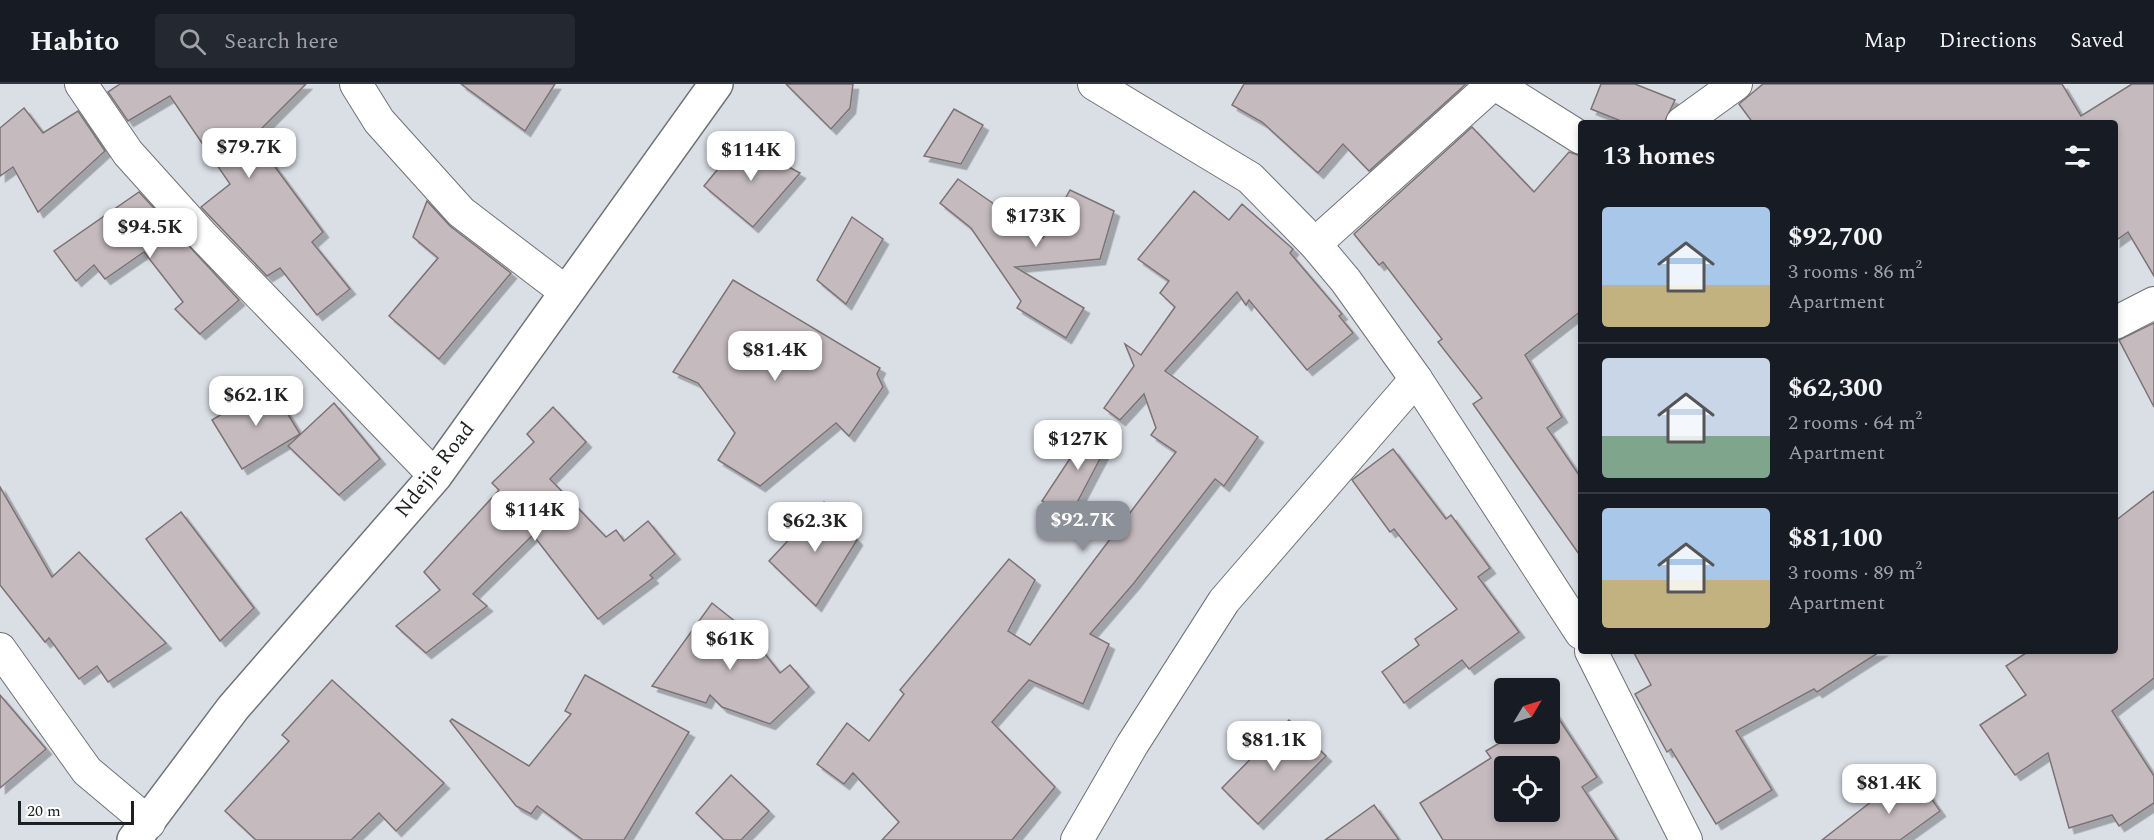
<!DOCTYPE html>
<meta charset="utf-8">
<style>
:root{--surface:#171b24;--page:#242831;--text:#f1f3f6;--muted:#9ea1a6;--line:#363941;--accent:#8c9099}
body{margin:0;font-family:Spectral,serif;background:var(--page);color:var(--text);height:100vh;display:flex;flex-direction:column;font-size:22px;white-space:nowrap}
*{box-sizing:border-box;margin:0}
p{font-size:20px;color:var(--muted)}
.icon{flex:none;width:33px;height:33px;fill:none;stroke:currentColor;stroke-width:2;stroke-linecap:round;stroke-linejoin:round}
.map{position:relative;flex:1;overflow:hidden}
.drawer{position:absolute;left:1578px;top:36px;width:540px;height:534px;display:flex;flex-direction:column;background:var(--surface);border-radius:6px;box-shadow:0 3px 9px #0003}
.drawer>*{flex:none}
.needle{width:39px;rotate:52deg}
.controls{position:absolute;left:1494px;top:594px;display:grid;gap:12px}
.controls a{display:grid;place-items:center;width:66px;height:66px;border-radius:6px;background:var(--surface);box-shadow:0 3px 9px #0003;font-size:30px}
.scale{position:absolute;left:18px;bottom:15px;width:116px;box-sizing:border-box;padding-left:6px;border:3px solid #1d1f21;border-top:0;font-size:16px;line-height:21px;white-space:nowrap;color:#1d1f21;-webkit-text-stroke:4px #fff;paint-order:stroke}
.price{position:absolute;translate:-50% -51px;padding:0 14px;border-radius:12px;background:#fff;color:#222;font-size:20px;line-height:39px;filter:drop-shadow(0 2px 3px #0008)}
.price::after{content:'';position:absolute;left:50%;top:36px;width:18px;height:14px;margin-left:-9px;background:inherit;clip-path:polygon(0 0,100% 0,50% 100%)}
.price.active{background:var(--accent);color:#fff}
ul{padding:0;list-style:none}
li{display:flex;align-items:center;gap:18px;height:150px;padding:0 24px}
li+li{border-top:2px solid var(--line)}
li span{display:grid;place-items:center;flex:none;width:168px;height:120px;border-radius:6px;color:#555}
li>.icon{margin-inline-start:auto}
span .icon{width:72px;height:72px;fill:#fffc;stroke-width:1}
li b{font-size:26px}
h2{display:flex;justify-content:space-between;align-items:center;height:72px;padding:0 24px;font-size:26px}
header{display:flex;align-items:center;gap:36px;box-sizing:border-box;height:84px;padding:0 30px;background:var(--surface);border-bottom:2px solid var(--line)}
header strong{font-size:28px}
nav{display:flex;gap:33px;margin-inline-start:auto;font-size:21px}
.search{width:420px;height:54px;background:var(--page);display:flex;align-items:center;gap:15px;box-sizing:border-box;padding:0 21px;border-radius:6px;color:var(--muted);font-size:22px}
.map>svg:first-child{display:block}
.building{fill:#c5bbbe;stroke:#7c7376;stroke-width:1.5;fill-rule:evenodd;filter:url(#shadow)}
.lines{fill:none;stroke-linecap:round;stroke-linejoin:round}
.minor-casing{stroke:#6f7379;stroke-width:34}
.tertiary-casing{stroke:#6f7379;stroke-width:36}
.minor{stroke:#fff;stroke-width:32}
.tertiary{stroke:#fff;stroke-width:33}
.labels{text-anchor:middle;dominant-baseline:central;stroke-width:6;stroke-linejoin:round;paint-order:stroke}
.street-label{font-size:21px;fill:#1d1f21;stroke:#fff}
</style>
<header>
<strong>Habito</strong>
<div class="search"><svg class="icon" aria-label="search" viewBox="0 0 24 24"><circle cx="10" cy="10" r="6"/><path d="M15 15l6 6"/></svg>Search here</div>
<nav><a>Map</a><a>Directions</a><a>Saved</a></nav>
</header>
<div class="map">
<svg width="2154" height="756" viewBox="0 0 2154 756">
<defs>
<filter id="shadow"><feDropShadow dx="5.5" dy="5.5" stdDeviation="0" flood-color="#0004"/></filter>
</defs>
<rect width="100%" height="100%" fill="#dadfe6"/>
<g class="building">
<polygon points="120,0 306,0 253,53 323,148 312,158 350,205 317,231 280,184 267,192 201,123 230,100 170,12 128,37 108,8"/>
<polygon points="461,0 555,0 525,47"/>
<polygon points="786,0 853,0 850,24 831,45"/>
<polygon points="1244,0 1466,0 1369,87 1343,60 1318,89 1262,38 1232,21"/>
<polygon points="1601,0 1635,0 1675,16 1664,39 1626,39 1591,25"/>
<polygon points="1763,0 2062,0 2081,32 2132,0 2154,0 2154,192 2128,148 2115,157 2115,39 1753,39 1739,20"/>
<polygon points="24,24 43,49 78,27 105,67 38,128 13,83 0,92 0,44"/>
<polygon points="954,25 983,41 961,80 924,72"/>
<polygon points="1472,43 1534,108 1569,68 1581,72 1581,227 1525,271 1562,333 1547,344 1581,394 1581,473 1473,320 1482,314 1438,258 1442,255 1383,178 1379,181 1354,150"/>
<polygon points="741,57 800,89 753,143 704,102"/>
<polygon points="958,95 1043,154 1070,106 1114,127 1100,175 1015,183 1084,224 1066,254 1017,224 1021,217 971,144 940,119"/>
<polygon points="1194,107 1229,136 1242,120 1293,165 1290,169 1342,230 1339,232 1353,249 1307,286 1249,216 1246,221 1237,208 1165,287 1258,353 1224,402 1215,395 1134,499 1090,550 1109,560 1083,620 1029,596 992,638 1055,703 1012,756 882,756 899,738 853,689 844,700 817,680 847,639 869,657 904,610 900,606 1009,475 1035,496 1008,547 1030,561 1176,368 1151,351 1156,344 1144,310 1120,336 1104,324 1134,282 1125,260 1141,271 1175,223 1160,209 1169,197 1138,175"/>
<polygon points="139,108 239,216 200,250 175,225 183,218 144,168 105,195 94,181 76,197 54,167"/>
<polygon points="427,117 450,142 511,189 439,275 389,232 438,174 413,153"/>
<polygon points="852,133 883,155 846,220 817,196"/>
<polygon points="733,196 880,284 877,290 883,303 849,352 836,339 760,402 718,376 735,349 698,299 673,288"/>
<polygon points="2154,239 2154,323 2119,256"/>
<polygon points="270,301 300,350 242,385 212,336"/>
<polygon points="334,319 380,375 339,411 288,362"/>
<polygon points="553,323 586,358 550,395 606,453 616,446 624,457 648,437 675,470 650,491 653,494 598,535 533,451 473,510 487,522 426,569 396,542 440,506 424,488 499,406 492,399 534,358 527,350"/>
<polygon points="1094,338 1113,350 1070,432 1042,417"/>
<polygon points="1393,365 1446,435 1451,431 1490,484 1478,493 1519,548 1469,585 1462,576 1404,619 1382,588 1419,561 1415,555 1457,525 1394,445 1390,448 1352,396"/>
<polygon points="0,403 52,493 79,468 166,559 108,598 97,582 79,595 49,554 45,558 0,501"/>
<polygon points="2154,407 2154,594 2112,627 2154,692 2154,719 2119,742 2112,731 2069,744 2048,669 2015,691 1980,641 2026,611 2006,582 2029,567 2115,567 2115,437"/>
<polygon points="824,418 857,456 816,522 769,477"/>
<polygon points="181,428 254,524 220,557 146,455"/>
<polygon points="712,519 746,546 780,589 790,581 809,603 770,640 722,623 710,611 706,619 652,602"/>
<polygon points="1633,567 1881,567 1817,608 1814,605 1736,647 1772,706 1716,740 1671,665 1667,668 1635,610 1651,601"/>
<polygon points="585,591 689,648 624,756 583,756 537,722 531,730 516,722 450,637 452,635 529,682 571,630 565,627"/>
<polygon points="332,596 444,699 396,747 379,729 351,756 256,756 225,727 289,657 282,651"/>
<polygon points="0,611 46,665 0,704"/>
<path d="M 1553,626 L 1597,693 L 1582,703 L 1617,756 L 1443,756 L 1420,719 L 1491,674 L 1486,667 L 1511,652 L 1513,654 L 1519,650 L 1550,650 L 1550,629 ZM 1504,682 L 1550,682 L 1550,728 L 1504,728 Z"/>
<polygon points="1289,636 1326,672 1258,740 1222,704"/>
<polygon points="731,691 769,727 741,756 724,756 696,729"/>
<polygon points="1911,691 1918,704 1922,701 1940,727 1900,756 1822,756 1890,703"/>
<polygon points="1374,721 1399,756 1325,756"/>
</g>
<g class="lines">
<g class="minor-casing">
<g id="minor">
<polyline points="81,0 128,69 201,150 435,392"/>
<polyline points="356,0 379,37 461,128 566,208"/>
<polyline points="1094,0 1250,94 1315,160 1346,197 1416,295 1581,549"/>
<polyline points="1495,0 1581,54"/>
<polyline points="1682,39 1736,0"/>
<polyline points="1315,160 1493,0"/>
<polyline points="2115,239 2154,219"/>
<polyline points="0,565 87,687 149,739"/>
<polyline points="1591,567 1686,756"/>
<polyline points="1077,756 1132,661 1224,517 1416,295"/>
</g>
</g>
<g class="tertiary-casing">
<polyline id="tertiary" points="134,756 233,624 435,392 716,0"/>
</g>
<use href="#minor" class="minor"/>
<use href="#tertiary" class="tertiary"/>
</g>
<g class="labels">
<g class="street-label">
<text transform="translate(435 386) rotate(-52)">Ndejje Road</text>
</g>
</g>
</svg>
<div class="controls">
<a><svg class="needle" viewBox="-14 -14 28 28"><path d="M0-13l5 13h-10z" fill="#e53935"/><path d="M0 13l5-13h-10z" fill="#9ea1a6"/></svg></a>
<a><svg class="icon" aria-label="locate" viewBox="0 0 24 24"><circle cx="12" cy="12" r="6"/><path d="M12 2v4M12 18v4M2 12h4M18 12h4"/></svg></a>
</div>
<div class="scale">20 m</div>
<b class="price" style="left:249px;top:95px">$79.7K</b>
<b class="price" style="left:751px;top:98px">$114K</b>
<b class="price" style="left:1036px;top:164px">$173K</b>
<b class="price" style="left:150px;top:175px">$94.5K</b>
<b class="price" style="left:775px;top:298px">$81.4K</b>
<b class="price" style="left:256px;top:343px">$62.1K</b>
<b class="price" style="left:1078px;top:387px">$127K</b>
<b class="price" style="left:535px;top:458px">$114K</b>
<b class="price active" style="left:1083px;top:468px">$92.7K</b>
<b class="price" style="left:815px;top:469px">$62.3K</b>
<b class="price" style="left:730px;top:587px">$61K</b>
<b class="price" style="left:1274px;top:688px">$81.1K</b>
<b class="price" style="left:1889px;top:731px">$81.4K</b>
<section class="drawer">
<h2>13 homes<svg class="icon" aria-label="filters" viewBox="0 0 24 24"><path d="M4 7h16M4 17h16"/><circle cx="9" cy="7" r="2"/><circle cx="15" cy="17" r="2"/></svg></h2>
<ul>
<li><span style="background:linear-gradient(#a9c7e8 65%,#c2b280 0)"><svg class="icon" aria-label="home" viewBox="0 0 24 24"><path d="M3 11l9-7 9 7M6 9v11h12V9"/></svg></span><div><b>$92,700</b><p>3 rooms · 86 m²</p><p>Apartment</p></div></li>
<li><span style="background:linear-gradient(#c9d6e8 65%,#7fa58c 0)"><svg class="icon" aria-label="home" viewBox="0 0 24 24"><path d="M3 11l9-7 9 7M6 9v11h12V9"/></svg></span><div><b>$62,300</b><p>2 rooms · 64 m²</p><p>Apartment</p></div></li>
<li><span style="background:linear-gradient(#a9c7e8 60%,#c2b280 0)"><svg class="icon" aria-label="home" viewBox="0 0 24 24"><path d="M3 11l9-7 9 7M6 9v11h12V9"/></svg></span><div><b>$81,100</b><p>3 rooms · 89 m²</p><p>Apartment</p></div></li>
</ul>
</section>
</div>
